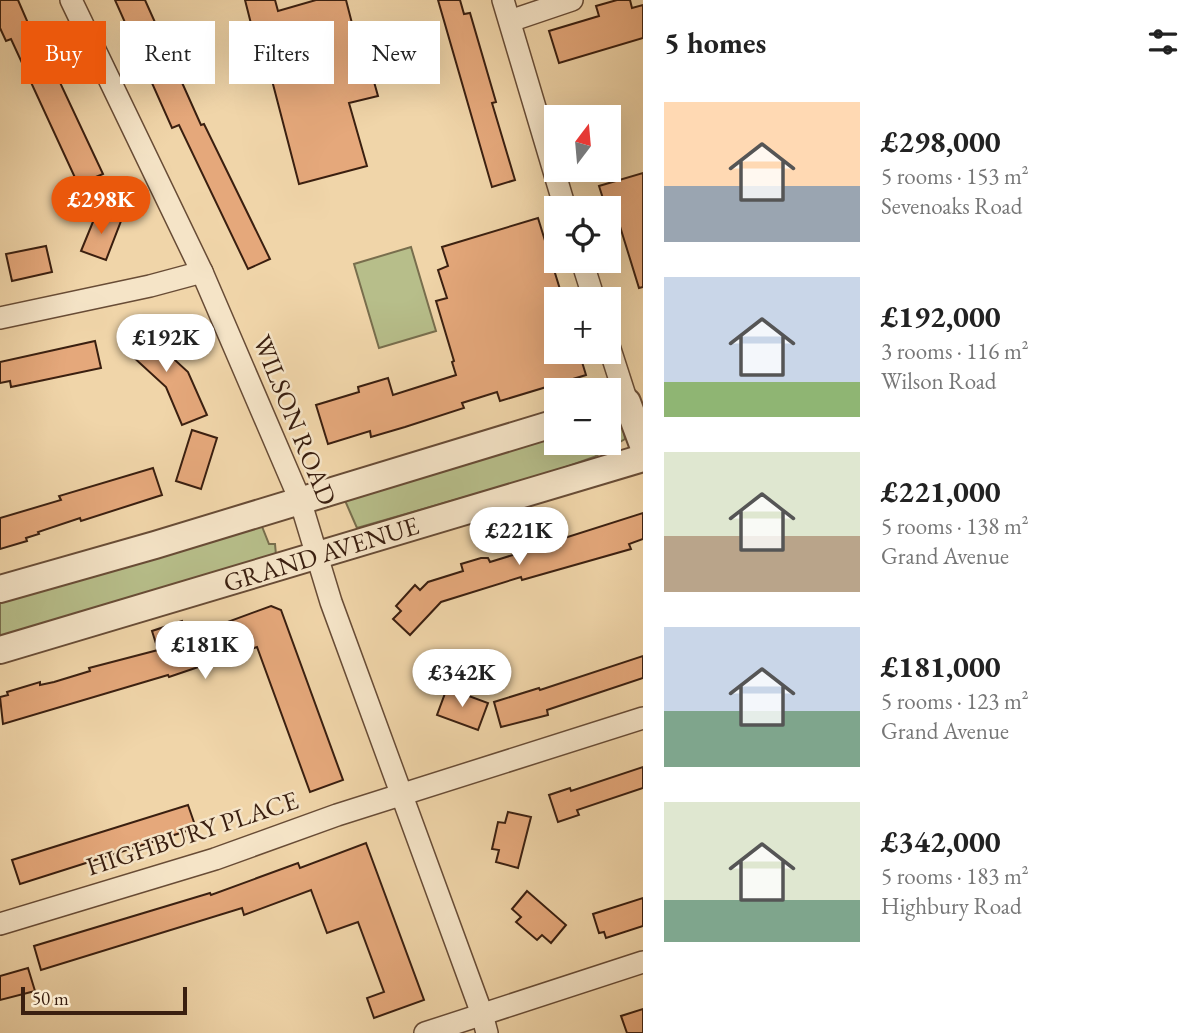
<!DOCTYPE html>
<meta charset="utf-8">
<style>
:root{--surface:#fff;--page:#f2f2f2;--text:#222;--muted:#767676;--accent:#ea580c}
body{margin:0;font-family:"EB Garamond",serif;background:var(--page);color:var(--text);height:100vh;display:flex;flex-direction:column;font-size:26px;white-space:nowrap}
*{box-sizing:border-box;margin:0}
p{font-size:23px;color:var(--muted)}
.icon{flex:none;width:38px;height:38px;fill:none;stroke:currentColor;stroke-width:2;stroke-linecap:round;stroke-linejoin:round}
.map{position:relative;flex:1;overflow:hidden}
.panel{display:flex;flex-direction:column;background:var(--surface);width:560px}
.panel>*{flex:none}
.top-card{position:absolute;left:21px;top:21px;width:516px;height:63px;display:flex;gap:14px}
.needle{width:46px;rotate:16deg}
.fabs{position:absolute;left:544px;top:105px;display:grid;gap:14px}
.fabs a{display:grid;place-items:center;width:77px;height:77px;border-radius:0px;background:var(--surface);box-shadow:0 7px 28px #0002;font-size:35px}
.scale{position:absolute;left:21px;bottom:18px;width:166px;box-sizing:border-box;padding-left:7px;border:4px solid #3a1f10;border-top:0;font-size:19px;line-height:24px;white-space:nowrap;color:#3a1f10;-webkit-text-stroke:5px #f5e4c7;paint-order:stroke}
.price{position:absolute;translate:-50% -60px;padding:0 16px;border-radius:24px;background:#fff;color:#222;font-size:23px;line-height:46px;filter:drop-shadow(0 2px 4px #0008)}
.price::after{content:'';position:absolute;left:50%;top:42px;width:21px;height:16px;margin-left:-10px;background:inherit;clip-path:polygon(0 0,100% 0,50% 100%)}
.price.current{background:var(--accent);color:#fff}
ul{padding:0;list-style:none}
li{display:flex;align-items:center;gap:21px;height:175px;padding:0 21px}
li span{display:grid;place-items:center;flex:none;width:196px;height:140px;border-radius:0px;color:#555}
li>.icon{margin-inline-start:auto}
span .icon{width:84px;height:84px;fill:#fffc;stroke-width:1}
li b{font-size:30px}
h2{display:flex;justify-content:space-between;align-items:center;height:84px;padding:0 21px;font-size:30px}
.chip{padding:0 24px;border-radius:0px;background:var(--surface);box-shadow:0 7px 28px #0002;font-size:24px;line-height:63px}
.chip.current{background:var(--accent);color:#fff}
main{display:flex;flex:1;min-height:0}
.map>svg:first-child{display:block}
.green{fill:#b7be8a;stroke:#786e4d;stroke-width:2}
.building{fill:#e5a87b;stroke:#3a1f10;stroke-width:2}
.lines{fill:none;stroke-linecap:round;stroke-linejoin:round}
.minor-casing{stroke:#684c36;stroke-width:24}
.tertiary-casing{stroke:#684c36;stroke-width:30}
.minor{stroke:#f5e4c7;stroke-width:21}
.tertiary{stroke:#f5e4c7;stroke-width:26}
.labels{text-anchor:middle;dominant-baseline:central;stroke-width:5;stroke-linejoin:round;paint-order:stroke}
.street-label{font-size:26px;fill:#3a1f10;stroke:#f5e4c7}
</style>
<main>
<div class="map">
<svg width="643" height="1033" viewBox="0 0 643 1033">
<rect width="100%" height="100%" fill="#f0d5a9"/>
<filter id="stains"><feTurbulence type="fractalNoise" baseFrequency=".00286" numOctaves="4"/><feColorMatrix values="0 0 0 0 .2 0 0 0 0 .09 0 0 0 0 .02 0 0 0 .5 -.17"/></filter>
<radialGradient id="worn" r=".72"><stop offset=".6" stop-color="#630" stop-opacity="0"/><stop offset="1" stop-color="#630" stop-opacity=".3"/></radialGradient>
<g class="green">
<polygon points="411,247 436,331 379,348 354,264"/>
<path d="M 609,418 C 621,421 624,428 625,439 L 594,457 L 552,472 L 357,528 L 343,496 L 556,436 L 556,443 L 609,443 Z"/>
<polygon points="261,524 269,544 275,544 276,555 0,639 0,602"/>
</g>
<g class="building">
<polygon points="0,0 18,0 37,44 41,42 103,174 84,182 77,182 11,39 6,41 0,28"/>
<polygon points="115,0 145,0 201,125 204,124 270,259 248,269 179,125 172,128"/>
<polygon points="245,0 275,0 278,11 316,0 346,0 363,66 369,64 378,96 349,103 367,166 299,184 268,65 262,67"/>
<polygon points="438,0 460,0 464,14 470,13 496,102 492,103 515,180 492,187"/>
<polygon points="617,0 630,0 632,8 643,5 643,38 559,63 549,31 599,16 596,6"/>
<polygon points="643,173 643,287 639,288 614,207 606,208 599,186"/>
<polygon points="97,212 121,221 106,260 81,251"/>
<polygon points="538,218 563,299 556,299 556,352 579,352 586,375 500,401 497,392 462,403 464,408 405,427 371,437 370,431 328,444 316,405 359,392 358,387 388,378 393,395 456,375 452,362 454,361 436,301 447,298 438,270 448,266 442,247"/>
<polygon points="46,246 52,272 12,281 6,254"/>
<polygon points="137,325 188,372 207,415 182,425 166,387 119,344"/>
<polygon points="95,341 101,368 11,387 10,381 0,383 0,362"/>
<polygon points="192,430 217,438 201,489 176,481"/>
<polygon points="153,468 162,495 81,521 80,518 38,532 39,534 26,538 27,541 0,549 0,518 61,500 59,496"/>
<polygon points="643,513 643,539 629,544 631,549 522,580 521,577 441,602 410,635 393,619 401,611 396,606 415,585 420,590 428,582 463,571 461,564 481,558 488,558 490,562 526,551 525,548 551,539 552,542"/>
<polygon points="271,606 281,610 343,780 310,792 257,647 169,677 168,675 3,724 0,697 8,695 7,692 40,682 40,685 54,682 90,671 89,668 158,650 152,631 182,621 187,637"/>
<polygon points="643,656 643,678 547,710 548,715 501,727 494,702 539,688 540,690"/>
<polygon points="447,688 488,703 478,730 437,715"/>
<polygon points="643,767 643,788 577,810 579,815 558,822 549,795 570,788 571,791"/>
<polygon points="188,805 196,828 20,884 12,860"/>
<polygon points="508,812 531,817 518,868 496,862 499,850 492,849 498,822 505,823"/>
<polygon points="366,843 424,1000 374,1018 367,998 384,992 358,922 327,933 311,890 244,915 242,908 41,970 34,946 210,893 211,895 298,863 300,868"/>
<polygon points="527,891 566,925 551,943 542,935 537,940 516,922 521,917 512,909"/>
<polygon points="643,898 643,926 606,938 604,932 599,933 593,914"/>
<polygon points="28,968 35,991 0,1000 0,976"/>
<polygon points="643,1009 643,1033 627,1033 621,1016"/>
</g>
<g class="lines">
<g class="minor-casing">
<g id="minor">
<polyline points="71,0 202,272 300,500 331,602 482,1014 487,1033"/>
<polyline points="503,0 565,208"/>
<polyline points="510,21 572,0"/>
<polyline points="582,261 594,299"/>
<polyline points="0,318 150,286 202,272"/>
<polyline points="609,346 627,402"/>
<polyline points="0,924 215,859 337,815 643,718"/>
<polyline points="425,1033 643,962"/>
</g>
</g>
<g class="tertiary-casing">
<g id="tertiary">
<polyline points="627,402 643,445"/>
<polyline points="0,589 155,545 556,423"/>
<polyline points="0,650 643,458"/>
</g>
</g>
<use href="#minor" class="minor"/>
<use href="#tertiary" class="tertiary"/>
</g>
<g class="labels">
<g class="street-label">
<text transform="translate(295 420) rotate(68)">WILSON ROAD</text>
<text transform="translate(321 554) rotate(-17)">GRAND AVENUE</text>
<text transform="translate(192 833) rotate(-18)">HIGHBURY PLACE</text>
</g>
</g>
<rect width="100%" height="100%" filter="url(#stains)"/>
<rect width="100%" height="100%" fill="url(#worn)"/>
</svg>
<div class="fabs">
<a><svg class="needle" viewBox="-14 -14 28 28"><path d="M0-13l5 13h-10z" fill="#e53935"/><path d="M0 13l5-13h-10z" fill="#767676"/></svg></a>
<a><svg class="icon" aria-label="locate" viewBox="0 0 24 24"><circle cx="12" cy="12" r="6"/><path d="M12 2v4M12 18v4M2 12h4M18 12h4"/></svg></a>
<a>+</a>
<a>−</a>
</div>
<div class="scale">50 m</div>
<b class="price current" style="left:101px;top:236px">£298K</b>
<b class="price" style="left:166px;top:374px">£192K</b>
<b class="price" style="left:519px;top:567px">£221K</b>
<b class="price" style="left:205px;top:681px">£181K</b>
<b class="price" style="left:462px;top:709px">£342K</b>
<div class="top-card">
<a class="chip current">Buy</a>
<a class="chip">Rent</a>
<a class="chip">Filters</a>
<a class="chip">New</a>
</div>
</div>
<section class="panel">
<h2>5 homes<svg class="icon" aria-label="filters" viewBox="0 0 24 24"><path d="M4 7h16M4 17h16"/><circle cx="9" cy="7" r="2"/><circle cx="15" cy="17" r="2"/></svg></h2>
<ul>
<li><span style="background:linear-gradient(#ffd9b3 60%,#9aa5b1 0)"><svg class="icon" aria-label="home" viewBox="0 0 24 24"><path d="M3 11l9-7 9 7M6 9v11h12V9"/></svg></span><div><b>£298,000</b><p>5 rooms · 153 m²</p><p>Sevenoaks Road</p></div></li>
<li><span style="background:linear-gradient(#c9d6e8 75%,#8fb573 0)"><svg class="icon" aria-label="home" viewBox="0 0 24 24"><path d="M3 11l9-7 9 7M6 9v11h12V9"/></svg></span><div><b>£192,000</b><p>3 rooms · 116 m²</p><p>Wilson Road</p></div></li>
<li><span style="background:linear-gradient(#dfe7d0 60%,#b9a48a 0)"><svg class="icon" aria-label="home" viewBox="0 0 24 24"><path d="M3 11l9-7 9 7M6 9v11h12V9"/></svg></span><div><b>£221,000</b><p>5 rooms · 138 m²</p><p>Grand Avenue</p></div></li>
<li><span style="background:linear-gradient(#c9d6e8 60%,#7fa58c 0)"><svg class="icon" aria-label="home" viewBox="0 0 24 24"><path d="M3 11l9-7 9 7M6 9v11h12V9"/></svg></span><div><b>£181,000</b><p>5 rooms · 123 m²</p><p>Grand Avenue</p></div></li>
<li><span style="background:linear-gradient(#dfe7d0 70%,#7fa58c 0)"><svg class="icon" aria-label="home" viewBox="0 0 24 24"><path d="M3 11l9-7 9 7M6 9v11h12V9"/></svg></span><div><b>£342,000</b><p>5 rooms · 183 m²</p><p>Highbury Road</p></div></li>
</ul>
</section>
</main>
